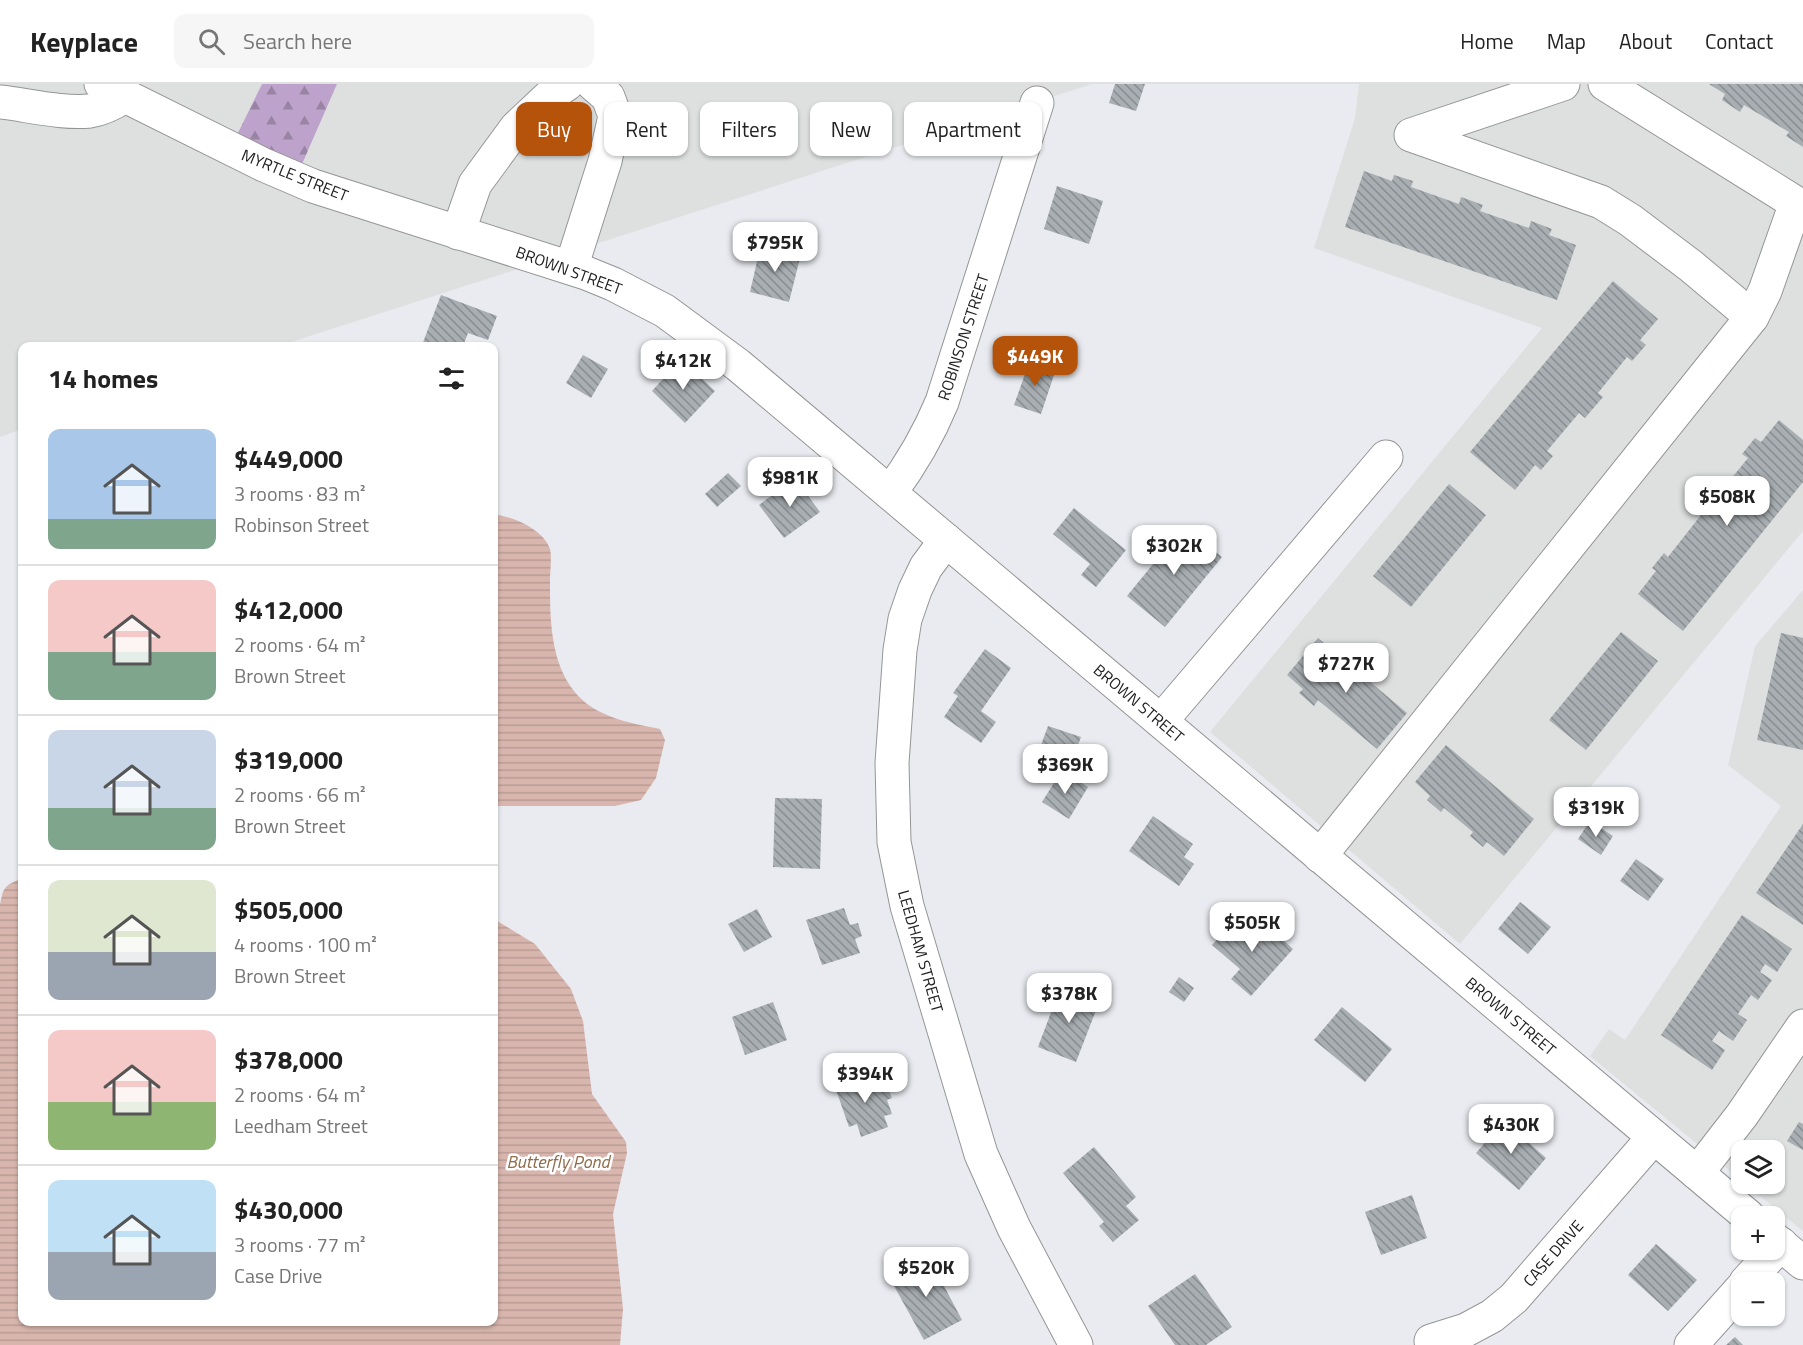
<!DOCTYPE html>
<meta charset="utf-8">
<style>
:root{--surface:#fff;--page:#f6f6f6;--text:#222;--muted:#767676;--line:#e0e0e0;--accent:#b45309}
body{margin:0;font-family:"Titillium Web",sans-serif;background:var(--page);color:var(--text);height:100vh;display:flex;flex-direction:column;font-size:22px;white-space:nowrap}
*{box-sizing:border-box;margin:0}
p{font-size:20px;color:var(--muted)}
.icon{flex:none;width:33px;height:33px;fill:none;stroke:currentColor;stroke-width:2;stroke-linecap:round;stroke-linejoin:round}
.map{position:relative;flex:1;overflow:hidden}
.sheet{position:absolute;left:18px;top:258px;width:480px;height:984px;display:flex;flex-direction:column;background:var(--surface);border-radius:12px;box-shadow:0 2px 4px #0004}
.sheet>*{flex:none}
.guide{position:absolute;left:516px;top:18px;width:570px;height:54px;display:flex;gap:12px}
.fabs{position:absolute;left:1731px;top:1056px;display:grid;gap:12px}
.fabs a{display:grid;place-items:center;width:54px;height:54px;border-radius:12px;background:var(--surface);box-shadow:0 2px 4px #0004;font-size:30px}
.price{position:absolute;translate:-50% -51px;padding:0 14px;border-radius:12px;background:#fff;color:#222;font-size:20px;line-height:39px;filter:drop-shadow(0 2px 3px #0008)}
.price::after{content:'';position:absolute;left:50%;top:36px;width:18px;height:14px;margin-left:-9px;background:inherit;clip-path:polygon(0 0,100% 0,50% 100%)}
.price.active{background:var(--accent);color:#fff}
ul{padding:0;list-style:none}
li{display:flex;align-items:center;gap:18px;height:150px;padding:0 30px}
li+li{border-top:2px solid var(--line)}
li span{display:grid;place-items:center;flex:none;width:168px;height:120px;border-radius:12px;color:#555}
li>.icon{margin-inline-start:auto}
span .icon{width:72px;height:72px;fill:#fffc;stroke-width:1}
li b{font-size:26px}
h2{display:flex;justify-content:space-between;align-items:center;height:72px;padding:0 30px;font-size:26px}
.tag{padding:0 21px;border-radius:12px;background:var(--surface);box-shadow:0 2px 4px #0004;font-size:21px;line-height:54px}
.tag.active{background:var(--accent);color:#fff}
header{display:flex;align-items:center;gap:36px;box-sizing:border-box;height:84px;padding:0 30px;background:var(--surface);border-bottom:2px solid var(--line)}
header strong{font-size:28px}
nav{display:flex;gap:33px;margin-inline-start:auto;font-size:21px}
.search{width:420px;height:54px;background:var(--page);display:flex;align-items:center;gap:15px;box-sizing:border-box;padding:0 21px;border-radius:12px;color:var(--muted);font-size:22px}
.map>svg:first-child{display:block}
.residential{fill:#dedfdf}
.forest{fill:url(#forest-firs)}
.water{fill:url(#water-rules)}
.building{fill:url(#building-back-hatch)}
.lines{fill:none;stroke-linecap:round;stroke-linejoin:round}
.minor-casing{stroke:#959595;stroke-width:35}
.minor{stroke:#fff;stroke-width:33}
.labels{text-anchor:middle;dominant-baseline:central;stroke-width:5;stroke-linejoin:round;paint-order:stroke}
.street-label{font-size:16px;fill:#212121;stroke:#fff}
.water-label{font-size:18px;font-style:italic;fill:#906c4c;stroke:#fff}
</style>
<header>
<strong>Keyplace</strong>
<div class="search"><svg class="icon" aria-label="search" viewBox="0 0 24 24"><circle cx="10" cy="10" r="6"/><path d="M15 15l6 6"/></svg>Search here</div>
<nav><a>Home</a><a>Map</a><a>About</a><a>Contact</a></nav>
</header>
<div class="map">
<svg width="1803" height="1261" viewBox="0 0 1803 1261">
<defs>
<pattern id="forest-firs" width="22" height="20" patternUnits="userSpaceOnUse" patternTransform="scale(1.5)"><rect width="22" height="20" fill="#bda2cb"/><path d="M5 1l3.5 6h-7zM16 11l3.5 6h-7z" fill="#9984a4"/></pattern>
<pattern id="water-rules" width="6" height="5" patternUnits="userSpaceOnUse" patternTransform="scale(1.5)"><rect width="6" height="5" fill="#d8b6ae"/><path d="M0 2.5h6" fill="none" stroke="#b99c95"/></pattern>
<pattern id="building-back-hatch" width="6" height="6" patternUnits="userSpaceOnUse" patternTransform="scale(1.5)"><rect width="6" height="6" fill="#a8aeb2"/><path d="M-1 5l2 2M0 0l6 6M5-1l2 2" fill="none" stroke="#888d90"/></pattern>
</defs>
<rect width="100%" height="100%" fill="#e9ebf0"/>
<g class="residential">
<polygon points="0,0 262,0 231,63 296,94 337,0 1092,0 279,262 22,262 22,345 0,353"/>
<polygon points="1359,0 1803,0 1803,447 1460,860 1210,648 1542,244 1314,164 1355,34"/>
<polygon points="1803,506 1803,1147 1745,1100 1774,1100 1774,1066 1742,1066 1741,1096 1590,972 1609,945 1625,956 1781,722 1728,681 1755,562"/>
</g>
<polygon class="forest" points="262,0 337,0 296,94 231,63"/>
<g class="water">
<path d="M 494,431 C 511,431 544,446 550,465 C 552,473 550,489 550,497 C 550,533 550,577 574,607 C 594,633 630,639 660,645 L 665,656 L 656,694 L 641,716 L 615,722 L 494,722 Z"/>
<path d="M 18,796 L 22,797 L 22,1238 L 494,1238 L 494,835 L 535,860 L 571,905 L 583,937 L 592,1010 L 626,1058 L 627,1069 L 613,1130 L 623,1225 L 620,1261 L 0,1261 L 0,821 C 3,806 3,802 18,796 Z"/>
</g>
<g class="building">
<polygon points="1115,0 1145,0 1136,27 1109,19"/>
<polygon points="1709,0 1803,0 1803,63 1786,52 1789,48 1744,21 1740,28 1722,16 1725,10"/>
<polygon points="1364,87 1392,97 1394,91 1413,97 1411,103 1459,120 1461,113 1483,121 1480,127 1529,144 1531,137 1552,145 1549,151 1576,161 1557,216 1345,143"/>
<polygon points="1057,102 1103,117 1089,160 1044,145"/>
<polygon points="761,160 801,170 789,218 750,208"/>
<polygon points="1613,197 1658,235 1640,256 1646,261 1632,277 1627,273 1598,309 1603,313 1585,334 1579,329 1547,367 1553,372 1541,386 1535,381 1515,406 1470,368"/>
<polygon points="441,211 497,232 488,256 468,249 463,262 426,262 422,261"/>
<polygon points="583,271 608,285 591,314 566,299"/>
<polygon points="681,275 715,307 685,339 652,307"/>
<polygon points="1030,276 1056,285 1041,330 1014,321"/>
<polygon points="1779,336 1803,356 1803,398 1683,547 1638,510 1656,487 1652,484 1664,469 1668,473 1701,431 1695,427 1707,412 1713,417 1748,374 1742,370 1755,354 1761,358"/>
<polygon points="728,389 741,402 717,423 705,410"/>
<polygon points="795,394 820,428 784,454 759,421"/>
<polygon points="1449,400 1486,431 1411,523 1373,492"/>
<polygon points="1074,424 1126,466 1096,503 1081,491 1090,480 1053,450"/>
<polygon points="1184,442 1222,473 1165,543 1127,512"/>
<polygon points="1621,548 1658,577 1586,666 1549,636"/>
<polygon points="1781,549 1803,554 1803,666 1757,656"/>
<polygon points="1318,554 1407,629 1377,665 1318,616 1314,622 1299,609 1303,605 1287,591"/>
<polygon points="985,565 1011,584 981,627 996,638 981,659 944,633 958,612 953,609"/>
<polygon points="1048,642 1081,653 1074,672 1041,661"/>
<polygon points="1446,661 1534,735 1504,772 1487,758 1483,763 1470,752 1473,748 1444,724 1441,728 1427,716 1430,712 1415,698"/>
<polygon points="1062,686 1088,703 1069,735 1042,718"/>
<polygon points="775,714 822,715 820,785 773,783"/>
<polygon points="1153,732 1193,760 1184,773 1194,780 1179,802 1129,767"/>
<polygon points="1590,737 1613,752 1601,771 1578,755"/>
<polygon points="1803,740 1803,841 1756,809"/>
<polygon points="1636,775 1664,795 1648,817 1620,797"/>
<polygon points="1520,818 1551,843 1528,870 1498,845"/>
<polygon points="844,824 850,841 858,839 862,852 855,855 860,869 822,881 806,836"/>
<polygon points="757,825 772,853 744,868 728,840"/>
<polygon points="1239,831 1264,853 1271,845 1293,865 1251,912 1231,895 1240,885 1212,861"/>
<polygon points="1742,831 1792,865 1777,888 1765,880 1760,888 1772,896 1758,916 1751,911 1738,930 1747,936 1733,957 1719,947 1712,957 1725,966 1712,986 1661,951"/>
<polygon points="1179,893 1194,904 1184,918 1169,908"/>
<polygon points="1061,902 1100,916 1076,978 1038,963"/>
<polygon points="773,918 787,956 745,971 732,933"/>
<polygon points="1342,923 1392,965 1365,998 1314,956"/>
<polygon points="877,988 882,1004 887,1002 892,1014 887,1016 892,1030 884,1032 888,1043 861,1053 857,1040 849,1043 835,1003"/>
<polygon points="1504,1037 1546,1074 1519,1106 1476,1069"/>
<polygon points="1799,1038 1803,1040 1803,1066 1787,1057"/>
<polygon points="1094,1063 1136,1113 1126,1122 1139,1136 1113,1158 1099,1142 1104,1138 1063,1089"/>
<polygon points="1412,1111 1427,1154 1381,1171 1365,1128"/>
<polygon points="1656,1160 1697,1196 1668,1227 1628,1191"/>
<polygon points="928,1172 962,1236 924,1256 889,1193"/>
<polygon points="1195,1190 1232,1243 1206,1261 1175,1261 1148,1222"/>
<polygon points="1735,1253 1743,1261 1726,1261"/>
</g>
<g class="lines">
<g class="minor-casing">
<g id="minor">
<polyline points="101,0 264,81 313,102 586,189 613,200 665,227 738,281 1748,1132"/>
<polyline points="1563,0 1411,51 1601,118 1630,136 1691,182 1752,233"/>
<path d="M 0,18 C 27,21 64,30 90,27 C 103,25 114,19 125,12"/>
<polyline points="458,149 475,100 516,44 551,11 567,0"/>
<polyline points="571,184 605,77 615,32 608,13 593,0"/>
<path d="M 890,409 C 912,379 928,352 942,318 L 1037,19"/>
<polyline points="946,456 926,483 915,506 905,535 900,566 892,679 894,758 907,822 981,1070 1014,1144 1076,1261"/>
<polyline points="1161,637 1386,373"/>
<polyline points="1320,772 1752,233 1765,207 1796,119 1605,0"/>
<polyline points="1697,1089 1742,1031 1803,942"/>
<polyline points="1774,1155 1803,1179"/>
<polyline points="1746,1198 1781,1160"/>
<polyline points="1431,1257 1466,1246 1492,1232 1514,1214 1654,1053"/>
<polyline points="1691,1261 1742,1204"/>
</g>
</g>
<use href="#minor" class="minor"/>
</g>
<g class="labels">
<g class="street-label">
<text transform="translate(295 91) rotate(22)">MYRTLE STREET</text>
<text transform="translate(569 186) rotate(20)">BROWN STREET</text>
<text transform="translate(963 253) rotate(-72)">ROBINSON STREET</text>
<text transform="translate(1139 619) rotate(40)">BROWN STREET</text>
<text transform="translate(921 867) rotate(74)">LEEDHAM STREET</text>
<text transform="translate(1511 932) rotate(40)">BROWN STREET</text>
<text transform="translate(1553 1169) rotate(-49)">CASE DRIVE</text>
</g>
<g class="water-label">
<text x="558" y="1077">Butterfly Pond</text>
</g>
</g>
</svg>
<div class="fabs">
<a><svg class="icon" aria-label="layers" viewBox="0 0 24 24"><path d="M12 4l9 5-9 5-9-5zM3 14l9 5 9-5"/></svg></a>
<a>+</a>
<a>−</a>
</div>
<b class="price" style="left:775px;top:189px">$795K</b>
<b class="price active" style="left:1035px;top:303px">$449K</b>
<b class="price" style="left:683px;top:307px">$412K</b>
<b class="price" style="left:790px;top:424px">$981K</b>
<b class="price" style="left:1727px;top:443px">$508K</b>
<b class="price" style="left:1174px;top:492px">$302K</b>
<b class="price" style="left:1346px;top:610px">$727K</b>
<b class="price" style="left:1065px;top:711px">$369K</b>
<b class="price" style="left:1596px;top:754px">$319K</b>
<b class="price" style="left:1252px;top:869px">$505K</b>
<b class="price" style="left:1069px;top:940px">$378K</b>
<b class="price" style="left:865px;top:1020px">$394K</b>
<b class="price" style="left:1511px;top:1071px">$430K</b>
<b class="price" style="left:926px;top:1214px">$520K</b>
<div class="guide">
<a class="tag active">Buy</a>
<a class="tag">Rent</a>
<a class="tag">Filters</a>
<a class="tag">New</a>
<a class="tag">Apartment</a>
</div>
<section class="sheet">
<h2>14 homes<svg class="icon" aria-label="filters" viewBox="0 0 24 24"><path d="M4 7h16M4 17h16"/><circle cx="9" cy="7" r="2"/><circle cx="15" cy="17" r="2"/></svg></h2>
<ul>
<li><span style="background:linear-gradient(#a9c7e8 75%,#7fa58c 0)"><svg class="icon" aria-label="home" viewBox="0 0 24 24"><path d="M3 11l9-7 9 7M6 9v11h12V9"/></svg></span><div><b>$449,000</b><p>3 rooms · 83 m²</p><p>Robinson Street</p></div></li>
<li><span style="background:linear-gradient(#f6c9c9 60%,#7fa58c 0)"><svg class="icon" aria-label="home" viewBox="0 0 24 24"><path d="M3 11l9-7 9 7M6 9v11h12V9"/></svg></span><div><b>$412,000</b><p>2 rooms · 64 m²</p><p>Brown Street</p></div></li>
<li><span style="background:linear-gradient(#c9d6e8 65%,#7fa58c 0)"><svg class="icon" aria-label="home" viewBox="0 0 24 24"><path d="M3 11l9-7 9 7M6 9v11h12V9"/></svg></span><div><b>$319,000</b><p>2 rooms · 66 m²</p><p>Brown Street</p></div></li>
<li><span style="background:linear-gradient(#dfe7d0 60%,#9aa5b1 0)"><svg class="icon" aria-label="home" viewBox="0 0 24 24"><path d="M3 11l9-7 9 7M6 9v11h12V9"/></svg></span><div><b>$505,000</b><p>4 rooms · 100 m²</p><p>Brown Street</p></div></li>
<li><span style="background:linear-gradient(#f6c9c9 60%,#8fb573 0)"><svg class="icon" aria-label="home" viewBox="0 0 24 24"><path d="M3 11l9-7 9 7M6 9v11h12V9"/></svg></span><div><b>$378,000</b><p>2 rooms · 64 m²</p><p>Leedham Street</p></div></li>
<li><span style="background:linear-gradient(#bfe0f5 60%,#9aa5b1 0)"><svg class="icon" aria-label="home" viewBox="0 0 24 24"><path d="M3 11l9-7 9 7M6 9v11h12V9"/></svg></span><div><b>$430,000</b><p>3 rooms · 77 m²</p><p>Case Drive</p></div></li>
</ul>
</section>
</div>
